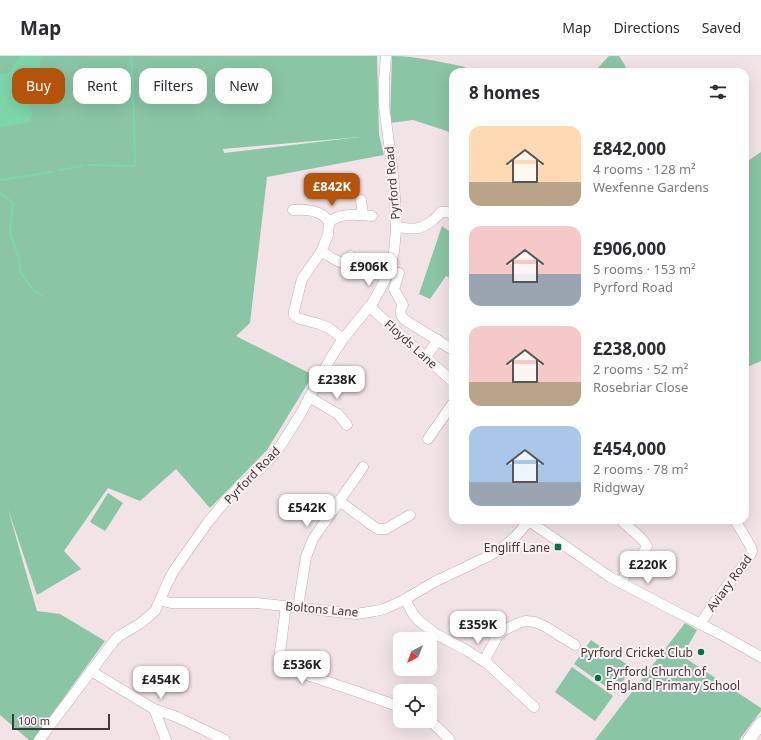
<!DOCTYPE html>
<meta charset="utf-8">
<style>
:root{--surface:#fff;--page:#f2f2f3;--text:#2b2b33;--muted:#7c7c81;--line:#e1e1e2;--accent:#b45309}
body{margin:0;font-family:"Noto Sans",sans-serif;background:var(--page);color:var(--text);height:100vh;display:flex;flex-direction:column;font-size:15px;white-space:nowrap}
*{box-sizing:border-box;margin:0}
p{font-size:13px;color:var(--muted)}
.icon{flex:none;width:22px;height:22px;fill:none;stroke:currentColor;stroke-width:2;stroke-linecap:round;stroke-linejoin:round}
.map{position:relative;flex:1;overflow:hidden}
.sheet{position:absolute;left:449px;top:12px;width:300px;height:456px;display:flex;flex-direction:column;background:var(--surface);border-radius:12px;box-shadow:0 4px 16px #0002}
.sheet>*{flex:none}
.banner{position:absolute;left:12px;top:12px;width:377px;height:36px;display:flex;gap:8px}
.needle{width:26px;rotate:222deg}
.buttons{position:absolute;left:393px;top:576px;display:grid;gap:8px}
.buttons a{display:grid;place-items:center;width:44px;height:44px;border-radius:8px;background:var(--surface);box-shadow:0 4px 16px #0002;font-size:20px}
.scale{position:absolute;left:12px;bottom:10px;width:98px;box-sizing:border-box;padding-left:4px;border:2px solid #403a3b;border-top:0;font-size:11px;line-height:14px;white-space:nowrap;color:#403a3b;-webkit-text-stroke:3px #fff0f3;paint-order:stroke}
.price{position:absolute;translate:-50% -34px;padding:0 9px;border-radius:8px;background:#fff;color:#222;font-size:13px;line-height:26px;filter:drop-shadow(0 1px 2px #0008)}
.price::after{content:'';position:absolute;left:50%;top:24px;width:12px;height:9px;margin-left:-6px;background:inherit;clip-path:polygon(0 0,100% 0,50% 100%)}
.price.current{background:var(--accent);color:#fff}
ul{padding:0;list-style:none}
li{display:flex;align-items:center;gap:12px;height:100px;padding:0 20px}
li span{display:grid;place-items:center;flex:none;width:112px;height:80px;border-radius:12px;color:#555}
li>.icon{margin-inline-start:auto}
span .icon{width:48px;height:48px;fill:#fffc;stroke-width:1}
li b{font-size:17px}
h2{display:flex;justify-content:space-between;align-items:center;height:48px;padding:0 20px;font-size:17px}
.chip{padding:0 14px;border-radius:12px;background:var(--surface);box-shadow:0 4px 16px #0002;font-size:14px;line-height:36px}
.chip.current{background:var(--accent);color:#fff}
header{display:flex;align-items:center;gap:24px;box-sizing:border-box;height:56px;padding:0 20px;background:var(--surface);border-bottom:1px solid var(--line)}
header strong{font-size:19px}
nav{display:flex;gap:22px;margin-inline-start:auto;font-size:14px}
.map>svg:first-child{display:block}
.green{fill:#8ac5a5;fill-rule:evenodd}
.water{fill:#7dd6a9}
.lines{fill:none;stroke-linecap:round;stroke-linejoin:round}
.stream{stroke:#7dd6a9;stroke-width:2}
.minor-casing{stroke:#beb0b3;stroke-width:11}
.major-casing{stroke:#beb0b3;stroke-width:13}
.minor{stroke:#fff;stroke-width:10}
.major{stroke:#fff;stroke-width:12}
.poi-dot{fill:#05724b;stroke:#fff0f3;stroke-width:1.5}
.labels{text-anchor:middle;dominant-baseline:central;stroke-width:4;stroke-linejoin:round;paint-order:stroke}
.street-label{font-size:12px;fill:#403a3b;stroke:#fff0f3}
.poi-label{font-size:12px;fill:#403a3b;stroke:#fff0f3;text-anchor:end}
</style>
<header>
<strong>Map</strong>
<nav><a>Map</a><a>Directions</a><a>Saved</a></nav>
</header>
<div class="map">
<svg width="761" height="684" viewBox="0 0 761 684">
<rect width="100%" height="100%" fill="#f1e3e6"/>
<g class="green">
<path d="M 0,0 L 377,0 L 379,79 L 384,99 L 267,121 L 250,267 L 236,280 L 313,319 L 267,394 L 210,452 L 176,413 L 140,445 L 108,432 L 64,495 L 81,513 L 37,539 L 8,453 L 37,555 L 60,558 L 105,585 L 33,684 L 29,684 L 0,659 ZM 360,81 L 224,97 L 223,93 Z"/>
<path d="M 392,0 C 416,0 441,6 465,11 L 464,16 L 453,16 L 453,78 L 447,75 L 413,64 L 390,67 Z"/>
<polygon points="609,0 619,0 629,16 594,16"/>
<polygon points="761,96 761,305 745,312 745,107"/>
<polygon points="442,170 453,178 453,224 446,220 430,243 419,238"/>
<polygon points="108,437 123,447 105,475 90,466"/>
<polygon points="685,567 697,574 682,600 761,652 761,655 739,684 595,684"/>
<polygon points="591,584 632,612 615,637 574,608"/>
<polygon points="572,611 613,640 595,665 555,636"/>
</g>
<polygon class="water" points="20,0 44,0 42,1 28,49 33,58 29,66 0,72 0,18 8,17"/>
<g class="lines">
<g class="stream">
<polyline points="88,109 135,110 133,28 131,0"/>
<polyline points="59,114 82,110"/>
<polyline points="0,124 53,116"/>
<polyline points="0,137 13,147 10,176 19,203 20,215 32,233 43,240"/>
</g>
<g class="minor-casing">
<g id="minor">
<polyline points="361,144 363,159"/>
<path d="M 293,154 C 305,153 322,154 329,166 C 342,156 357,159 372,160"/>
<polyline points="329,166 328,179 321,196 302,223 294,255 294,259 297,262 319,268 329,272 343,283"/>
<path d="M 396,171 C 411,173 419,175 432,165 C 436,162 438,159 441,156 L 448,156 L 453,159"/>
<path d="M 321,196 C 330,199 336,207 345,207"/>
<polyline points="351,200 345,207 351,217"/>
<path d="M 399,217 L 394,233 L 403,249 C 399,256 400,259 405,264 L 453,294"/>
<polyline points="370,251 453,326"/>
<polyline points="426,301 438,284"/>
<polyline points="309,341 338,358 347,369"/>
<polyline points="428,383 453,347"/>
<polyline points="339,445 373,470 378,473 386,473 410,459"/>
<path d="M 621,464 C 629,473 641,479 647,490 C 643,501 632,508 625,519 C 624,521 623,525 621,527"/>
<polyline points="529,465 610,521 665,550 722,579 761,601"/>
<polyline points="405,543 413,558 418,564 423,568 436,578 466,594 488,608 534,651"/>
<polyline points="160,544 171,547 257,547 356,558 375,555 384,553 404,544 434,526 489,500 501,493 515,481 530,464"/>
<path d="M 286,550 L 280,596 C 281,605 285,609 292,614 L 361,637 L 400,651"/>
<polyline points="298,551 306,501 313,483 363,411"/>
<polyline points="700,568 717,543 748,503 752,495 751,491 735,464"/>
<polyline points="484,605 497,581 504,574 519,567 526,565 535,566 546,571 575,589"/>
<polyline points="91,615 154,653 177,661 225,684"/>
<polyline points="154,653 166,684"/>
<polyline points="430,665 437,671 450,684"/>
<polyline points="39,684 114,585 119,580 141,567 155,555 160,544 166,530 173,516 208,466 228,442 261,412 272,401 281,389 300,359 323,316 332,300 343,283 373,246 383,228 389,214 394,196 396,174 395,141 392,110 384,50 384,24 386,0"/>
</g>
</g>
<g class="major-casing">
<polyline id="major" points="749,684 761,667"/>
</g>
<use href="#minor" class="minor"/>
<use href="#major" class="major"/>
</g>
<g class="poi-dot">
<rect x="554" y="487" width="8" height="8" rx="2"/>
<circle cx="701" cy="596" r="4"/>
<circle cx="598" cy="622" r="4"/>
</g>
<g class="labels">
<g class="street-label">
<text transform="translate(392 127) rotate(-95)">Pyrford Road</text>
<text transform="translate(411 288) rotate(42)">Floyds Lane</text>
<text transform="translate(252 419) rotate(-46)">Pyrford Road</text>
<text transform="translate(729 527) rotate(-54)">Aviary Road</text>
<text transform="translate(322 553) rotate(5)">Boltons Lane</text>
</g>
<g class="poi-label">
<text x="550" y="491">Engliff Lane</text>
<text x="693" y="596">Pyrford Cricket Club</text>
<text x="606" y="615" text-anchor="start">Pyrford Church of<tspan x="606" dy="14">England Primary School</tspan></text>
</g>
</g>
</svg>
<div class="buttons">
<a><svg class="needle" viewBox="-14 -14 28 28"><path d="M0-13l5 13h-10z" fill="#e53935"/><path d="M0 13l5-13h-10z" fill="#7c7c81"/></svg></a>
<a><svg class="icon" aria-label="locate" viewBox="0 0 24 24"><circle cx="12" cy="12" r="6"/><path d="M12 2v4M12 18v4M2 12h4M18 12h4"/></svg></a>
</div>
<div class="scale">100 m</div>
<b class="price current" style="left:332px;top:151px">£842K</b>
<b class="price" style="left:369px;top:231px">£906K</b>
<b class="price" style="left:337px;top:344px">£238K</b>
<b class="price" style="left:307px;top:472px">£542K</b>
<b class="price" style="left:648px;top:529px">£220K</b>
<b class="price" style="left:478px;top:589px">£359K</b>
<b class="price" style="left:302px;top:629px">£536K</b>
<b class="price" style="left:161px;top:644px">£454K</b>
<div class="banner">
<a class="chip current">Buy</a>
<a class="chip">Rent</a>
<a class="chip">Filters</a>
<a class="chip">New</a>
</div>
<section class="sheet">
<h2>8 homes<svg class="icon" aria-label="filters" viewBox="0 0 24 24"><path d="M4 7h16M4 17h16"/><circle cx="9" cy="7" r="2"/><circle cx="15" cy="17" r="2"/></svg></h2>
<ul>
<li><span style="background:linear-gradient(#ffd9b3 70%,#b9a48a 0)"><svg class="icon" aria-label="home" viewBox="0 0 24 24"><path d="M3 11l9-7 9 7M6 9v11h12V9"/></svg></span><div><b>£842,000</b><p>4 rooms · 128 m²</p><p>Wexfenne Gardens</p></div></li>
<li><span style="background:linear-gradient(#f6c9c9 60%,#9aa5b1 0)"><svg class="icon" aria-label="home" viewBox="0 0 24 24"><path d="M3 11l9-7 9 7M6 9v11h12V9"/></svg></span><div><b>£906,000</b><p>5 rooms · 153 m²</p><p>Pyrford Road</p></div></li>
<li><span style="background:linear-gradient(#f6c9c9 70%,#b9a48a 0)"><svg class="icon" aria-label="home" viewBox="0 0 24 24"><path d="M3 11l9-7 9 7M6 9v11h12V9"/></svg></span><div><b>£238,000</b><p>2 rooms · 52 m²</p><p>Rosebriar Close</p></div></li>
<li><span style="background:linear-gradient(#a9c7e8 70%,#9aa5b1 0)"><svg class="icon" aria-label="home" viewBox="0 0 24 24"><path d="M3 11l9-7 9 7M6 9v11h12V9"/></svg></span><div><b>£454,000</b><p>2 rooms · 78 m²</p><p>Ridgway</p></div></li>
</ul>
</section>
</div>
